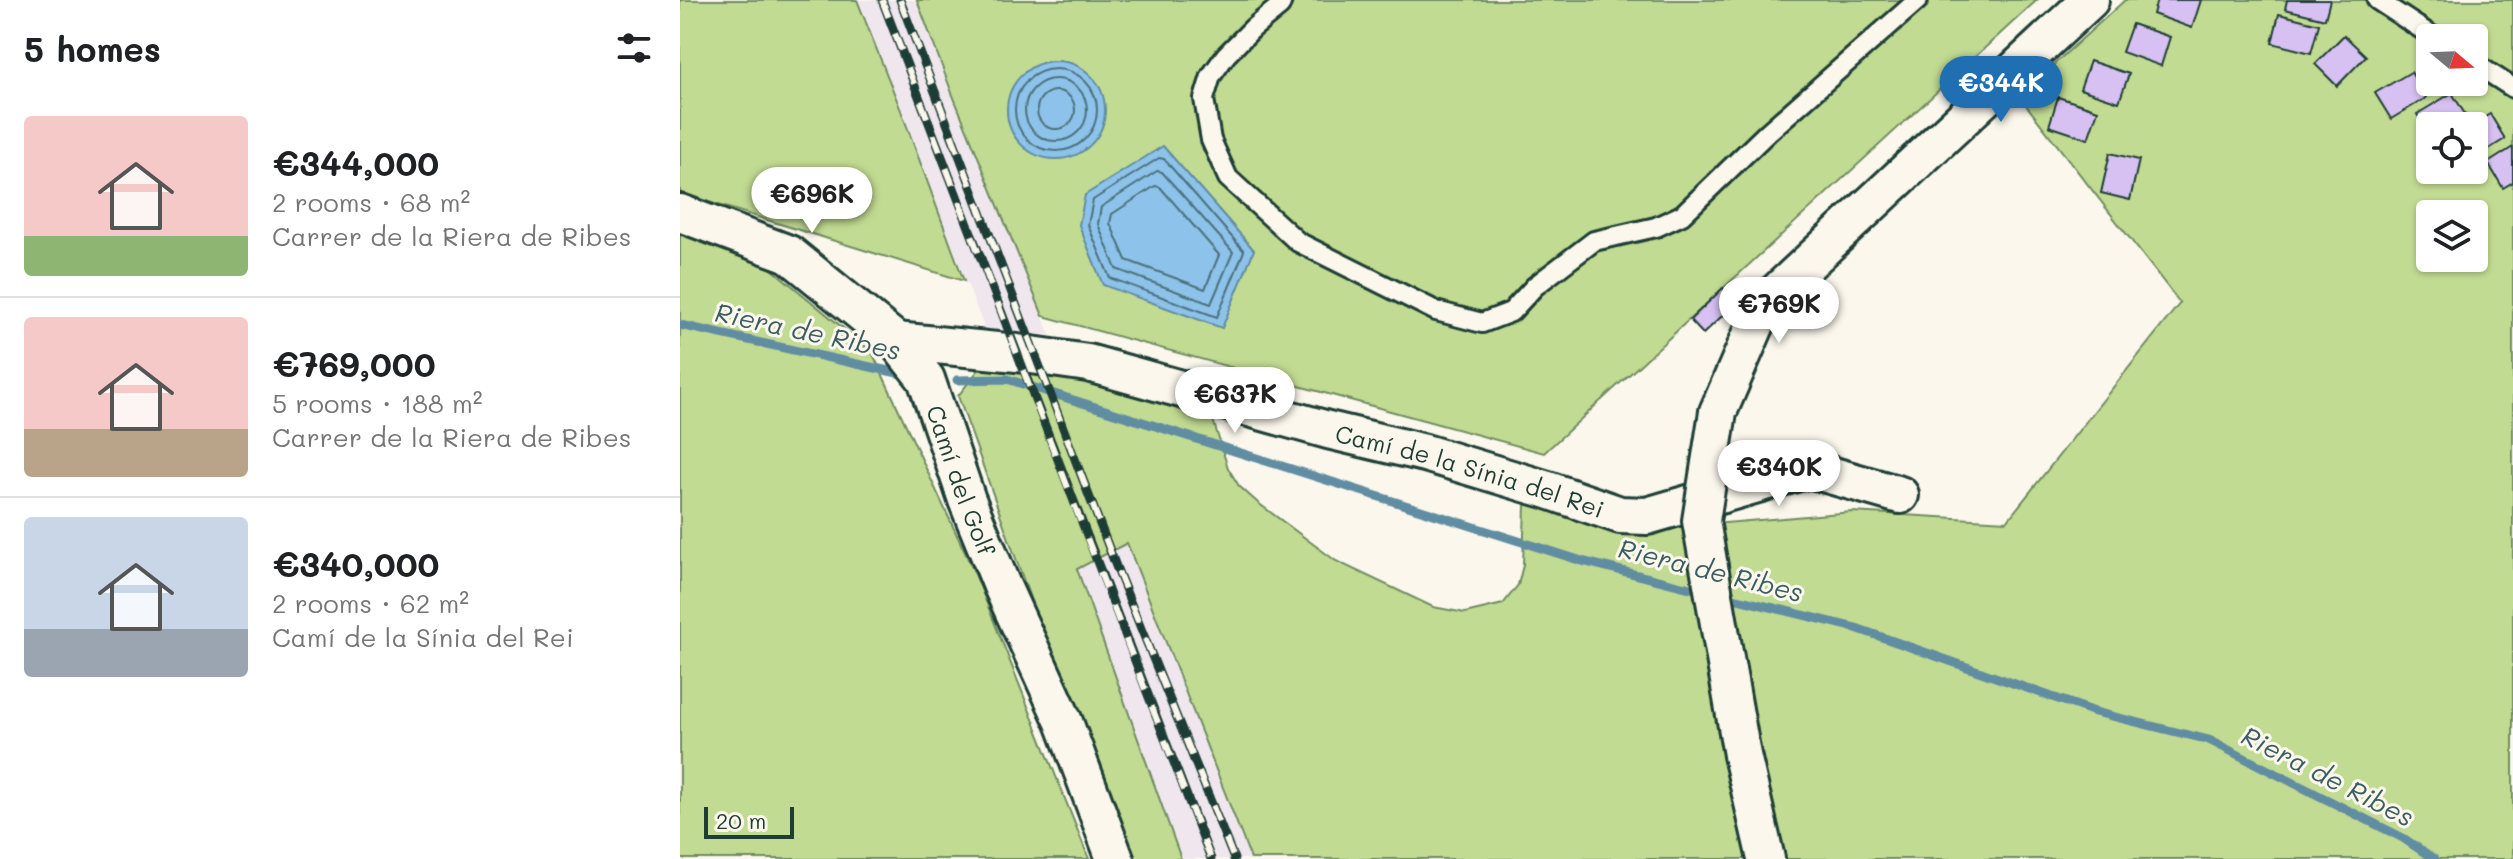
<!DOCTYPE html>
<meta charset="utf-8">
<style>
:root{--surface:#fff;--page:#f6f6f6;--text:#202124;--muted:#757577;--line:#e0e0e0;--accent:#1f6fb2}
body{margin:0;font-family:Mali,sans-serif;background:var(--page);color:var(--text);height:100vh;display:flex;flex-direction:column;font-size:30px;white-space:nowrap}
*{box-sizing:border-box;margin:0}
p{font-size:26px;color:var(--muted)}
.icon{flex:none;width:44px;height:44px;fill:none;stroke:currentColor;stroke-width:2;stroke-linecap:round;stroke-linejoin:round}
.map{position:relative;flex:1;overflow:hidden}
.details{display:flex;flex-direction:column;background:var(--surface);width:680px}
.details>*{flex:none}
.needle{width:52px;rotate:109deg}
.tools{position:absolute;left:1736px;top:24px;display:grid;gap:16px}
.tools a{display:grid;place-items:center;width:72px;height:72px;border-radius:8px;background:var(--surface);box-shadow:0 2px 6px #0004;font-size:40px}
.scale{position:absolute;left:24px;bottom:20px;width:90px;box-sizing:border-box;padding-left:8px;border:4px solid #1f3d34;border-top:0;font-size:22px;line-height:28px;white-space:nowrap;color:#1f3d34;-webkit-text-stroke:6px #fbf7ec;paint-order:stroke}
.price{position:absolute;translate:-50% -68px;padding:0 18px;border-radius:28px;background:#fff;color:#222;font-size:26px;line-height:52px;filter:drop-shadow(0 2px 4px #0008)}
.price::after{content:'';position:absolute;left:50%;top:48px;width:24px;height:18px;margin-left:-12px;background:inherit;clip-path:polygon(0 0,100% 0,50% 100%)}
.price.active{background:var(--accent);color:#fff}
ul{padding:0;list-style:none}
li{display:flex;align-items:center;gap:24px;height:200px;padding:0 24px}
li+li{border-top:2px solid var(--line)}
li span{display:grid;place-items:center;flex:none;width:224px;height:160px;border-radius:8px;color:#555}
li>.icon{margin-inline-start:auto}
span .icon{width:96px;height:96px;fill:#fffc;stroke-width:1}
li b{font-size:34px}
h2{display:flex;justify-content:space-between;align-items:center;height:96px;padding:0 24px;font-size:34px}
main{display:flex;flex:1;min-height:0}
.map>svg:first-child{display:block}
.built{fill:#f0e7ee}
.green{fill:#c2db92;stroke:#708c63;stroke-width:2;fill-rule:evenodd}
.water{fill:#8dc2ea;stroke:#618da1;stroke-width:2}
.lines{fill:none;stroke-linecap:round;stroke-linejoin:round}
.shore{stroke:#4b727d;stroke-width:2}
.stream{stroke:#618da1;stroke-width:9}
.building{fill:#d7c1f2;stroke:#1f3d34;stroke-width:2}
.service-casing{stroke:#1f3d34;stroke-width:24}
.minor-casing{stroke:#1f3d34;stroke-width:42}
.service{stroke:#fbf7ec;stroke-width:18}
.minor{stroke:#fbf7ec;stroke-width:36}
.rail-casing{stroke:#1f3d34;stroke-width:9}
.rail{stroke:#fbf7ec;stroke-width:6;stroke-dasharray:18;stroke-linecap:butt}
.minor-bridge-casing{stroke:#1f3d34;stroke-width:42;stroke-linecap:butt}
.minor-bridge{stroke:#fbf7ec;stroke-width:36}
.labels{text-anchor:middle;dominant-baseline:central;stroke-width:6;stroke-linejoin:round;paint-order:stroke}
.street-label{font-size:24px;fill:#1f3d34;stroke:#fbf7ec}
.water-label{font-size:26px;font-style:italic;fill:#3a5e62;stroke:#fbf7ec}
</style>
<main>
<section class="details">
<h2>5 homes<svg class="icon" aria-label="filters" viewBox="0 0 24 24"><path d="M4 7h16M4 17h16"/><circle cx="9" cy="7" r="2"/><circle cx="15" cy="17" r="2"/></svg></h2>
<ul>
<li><span style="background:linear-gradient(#f6c9c9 75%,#8fb573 0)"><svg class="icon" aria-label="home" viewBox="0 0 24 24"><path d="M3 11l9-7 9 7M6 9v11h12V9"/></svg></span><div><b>€344,000</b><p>2 rooms · 68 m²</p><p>Carrer de la Riera de Ribes</p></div></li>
<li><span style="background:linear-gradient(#f6c9c9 70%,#b9a48a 0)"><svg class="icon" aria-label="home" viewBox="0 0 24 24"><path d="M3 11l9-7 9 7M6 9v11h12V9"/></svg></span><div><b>€769,000</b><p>5 rooms · 188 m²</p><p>Carrer de la Riera de Ribes</p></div></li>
<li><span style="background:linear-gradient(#c9d6e8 70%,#9aa5b1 0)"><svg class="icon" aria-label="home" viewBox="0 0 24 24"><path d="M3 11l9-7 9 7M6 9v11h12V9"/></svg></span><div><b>€340,000</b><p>2 rooms · 62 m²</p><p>Camí de la Sínia del Rei</p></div></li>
</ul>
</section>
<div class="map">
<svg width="1833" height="859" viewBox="0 0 1833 859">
<rect width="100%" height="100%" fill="#fbf7ec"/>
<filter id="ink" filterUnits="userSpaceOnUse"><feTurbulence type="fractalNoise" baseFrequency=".0125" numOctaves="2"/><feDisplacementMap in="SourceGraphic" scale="16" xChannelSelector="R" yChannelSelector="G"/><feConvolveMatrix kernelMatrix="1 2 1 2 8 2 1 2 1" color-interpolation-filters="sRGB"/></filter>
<g filter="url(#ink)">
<g class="built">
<polygon points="177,0 237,0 370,335 305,330"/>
<polygon points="447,543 571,859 501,859 397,569"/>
</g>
<g class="green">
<polygon points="0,0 177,0 222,113 284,281 0,193"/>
<polygon points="237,0 1357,0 864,453 363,316 272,93"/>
<path d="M 1445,0 L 1833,0 L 1833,859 L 571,859 L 447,543 L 397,569 L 501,859 L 443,859 L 278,396 L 300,368 L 345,360 L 517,407 L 533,420 L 548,468 L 559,486 L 578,503 L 656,561 L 753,607 L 785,613 L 823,604 L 838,585 L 843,565 L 845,505 L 867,495 L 987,528 L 1172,512 L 1327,521 L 1500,303 L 1339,96 ZM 1750,38 L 1794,38 L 1794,82 L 1750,82 ZM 1750,126 L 1794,126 L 1794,170 L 1750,170 ZM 1750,214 L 1794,214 L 1794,258 L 1750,258 Z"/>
<polygon points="0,231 75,255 192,352 295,574 409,859 0,859"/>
</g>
<g class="water">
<circle cx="376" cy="110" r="49"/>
<polygon points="483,146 574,250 542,328 423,285 399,225 405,195"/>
</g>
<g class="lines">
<g class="shore">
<circle cx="376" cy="110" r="41"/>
<circle cx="376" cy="110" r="31"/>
<circle cx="376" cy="110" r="19"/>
<polygon points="479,158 484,159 564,251 537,317 430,278 408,225 413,200"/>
<polygon points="477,171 482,172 553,252 531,304 436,269 418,224 421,207"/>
<polygon points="475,186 480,187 539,255 525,289 446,260 430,223 432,214"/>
</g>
<g class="stream">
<polyline points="0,325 227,375"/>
<polyline points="277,380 327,379 902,561 1026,592"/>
<polyline points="1041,595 1176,628 1415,712 1529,740 1723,838 1754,859"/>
</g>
</g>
<g class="building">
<polygon points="1477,0 1521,0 1512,28 1473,14"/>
<polygon points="1607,0 1650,0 1645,19 1605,9"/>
<polygon points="1599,14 1639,24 1631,53 1592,43"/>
<polygon points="1452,24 1490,37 1481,66 1442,52"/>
<polygon points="1664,35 1686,56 1657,86 1635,64"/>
<polygon points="1410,61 1449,74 1439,102 1400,89"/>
<polygon points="1731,72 1746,98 1711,119 1695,93"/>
<polygon points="1772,93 1788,119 1775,126 1750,126 1750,136 1737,114"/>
<polygon points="1378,97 1418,110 1408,139 1369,126"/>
<polygon points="1810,114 1825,139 1794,158 1794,126 1790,126"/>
<polygon points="1833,147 1833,182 1823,188 1808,163"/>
<polygon points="1430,153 1459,160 1450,200 1421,193"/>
<polygon points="1043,288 1057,302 1023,334 1010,320"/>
</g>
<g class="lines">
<g class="service-casing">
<g id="service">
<polyline points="602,0 600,6 573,28 546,55 531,76 524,99 531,140 548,178 618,242 756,311 802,323 831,312 855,286 914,241 976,227 1002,215 1088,132 1238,0"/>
<polyline points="1697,0 1755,38"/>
<polyline points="1794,63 1833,88"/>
</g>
</g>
<g class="minor-casing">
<g id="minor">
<path id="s1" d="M 0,213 L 109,254 L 216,341 L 246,379 L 287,500 L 322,586 L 384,722 L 435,859"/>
<path id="s2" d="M 216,341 L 337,353 L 408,363 L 648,430 L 745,453 L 868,490 L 940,515 L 967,516 L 1129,469 L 1220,495"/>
<polyline points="1038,412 1085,303 1410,0"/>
<polyline points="1062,755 1086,859"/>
</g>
</g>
<use href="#service" class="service"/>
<use href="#minor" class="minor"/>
<g class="rail-casing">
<g id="rail">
<path d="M 202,0 C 312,286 419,573 531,859"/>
<polyline points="220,0 437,569 554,859"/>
</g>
</g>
<use href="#rail" class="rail"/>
<g class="minor-bridge-casing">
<polyline id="minor-bridge" points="1038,412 1021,521 1062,755"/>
</g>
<use href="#minor-bridge" class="minor-bridge"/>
</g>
</g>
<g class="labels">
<g class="street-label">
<text stroke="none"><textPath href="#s2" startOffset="590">Camí de la Sínia del Rei</textPath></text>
<text stroke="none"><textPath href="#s1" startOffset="410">Camí del Golf</textPath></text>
</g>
<g class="water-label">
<text transform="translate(128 331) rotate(12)">Riera de Ribes</text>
<text transform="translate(1031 570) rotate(14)">Riera de Ribes</text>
<text transform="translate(1648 776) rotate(27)">Riera de Ribes</text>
</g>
</g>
</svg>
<div class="tools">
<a><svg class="needle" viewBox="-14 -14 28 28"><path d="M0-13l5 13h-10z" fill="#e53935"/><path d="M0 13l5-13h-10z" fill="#757577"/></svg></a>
<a><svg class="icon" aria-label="locate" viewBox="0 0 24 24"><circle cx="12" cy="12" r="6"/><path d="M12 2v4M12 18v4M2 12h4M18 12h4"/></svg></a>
<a><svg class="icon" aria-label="layers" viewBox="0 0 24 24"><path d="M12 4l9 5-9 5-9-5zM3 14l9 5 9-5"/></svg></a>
</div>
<div class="scale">20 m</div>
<b class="price active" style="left:1321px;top:124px">€344K</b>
<b class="price" style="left:132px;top:235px">€696K</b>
<b class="price" style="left:1099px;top:345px">€769K</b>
<b class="price" style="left:555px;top:435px">€637K</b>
<b class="price" style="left:1099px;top:508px">€340K</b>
</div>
</main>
